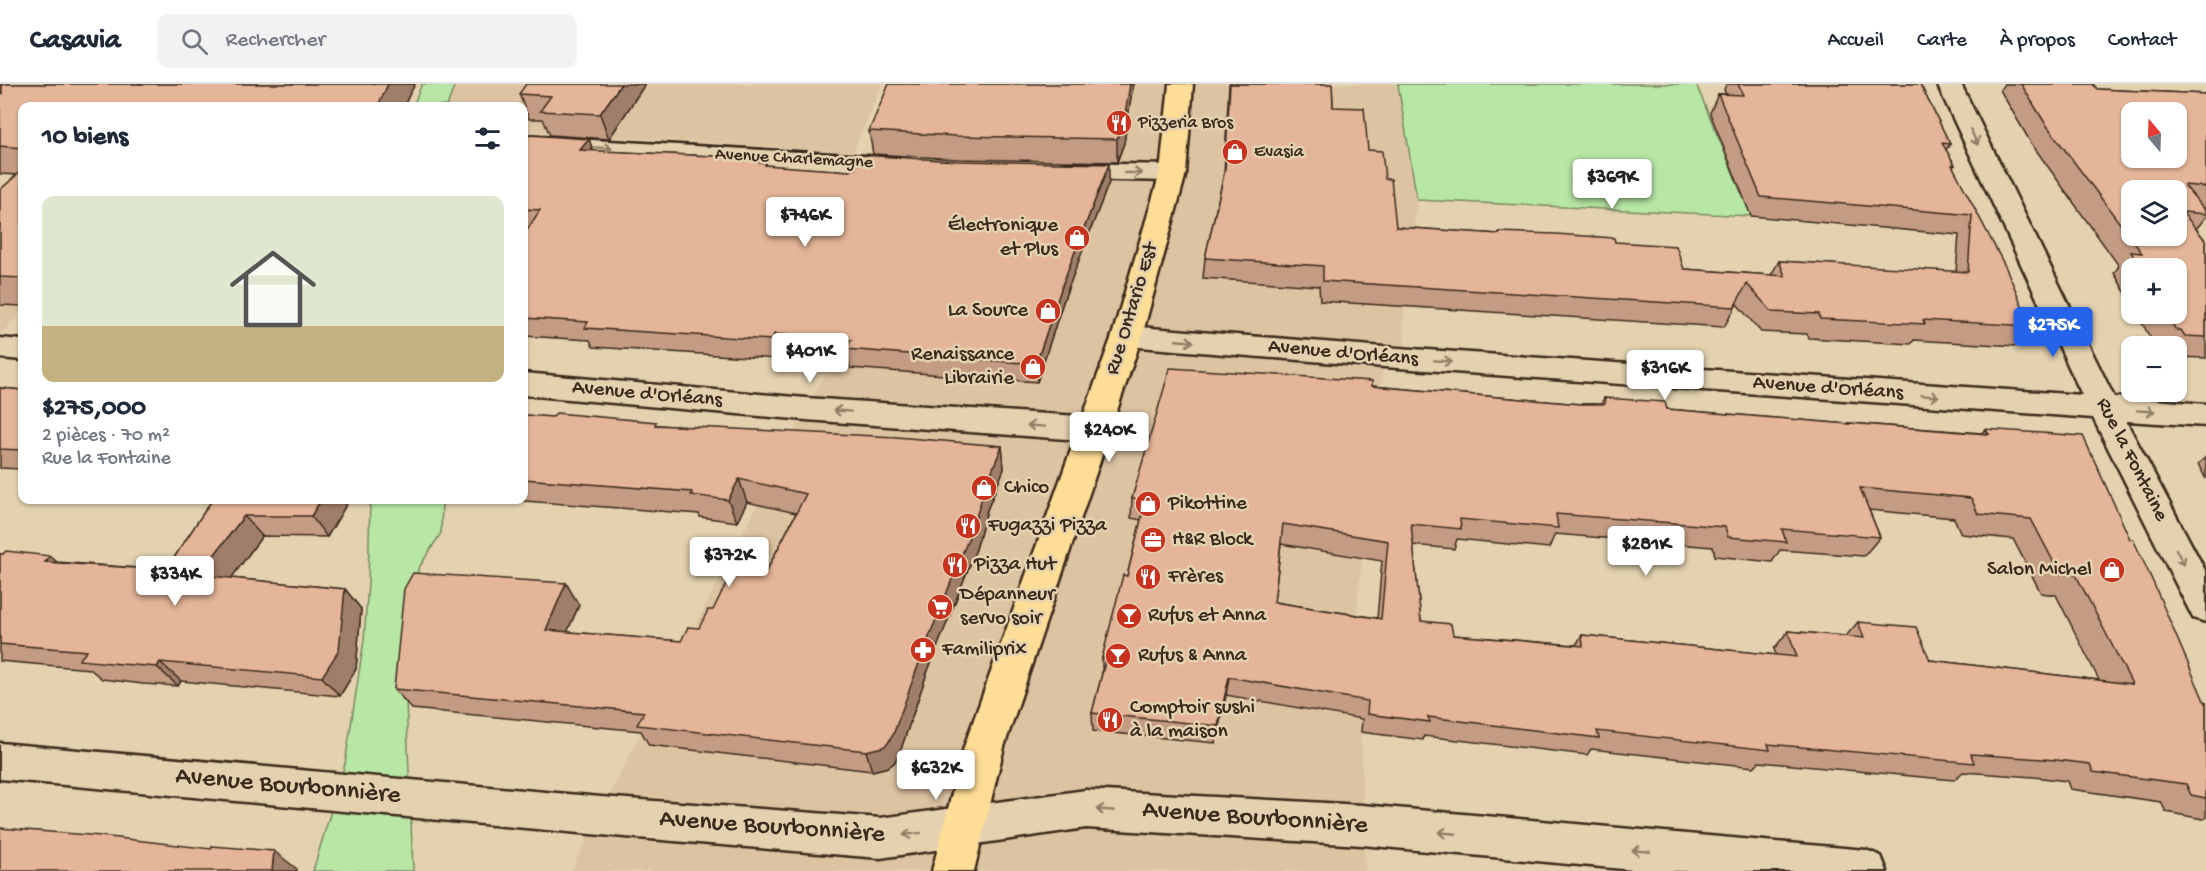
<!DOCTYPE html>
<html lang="fr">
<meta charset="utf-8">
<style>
:root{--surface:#fff;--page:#f2f2f3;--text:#1f2937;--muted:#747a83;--line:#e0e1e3;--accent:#2563eb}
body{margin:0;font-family:"Gochi Hand",sans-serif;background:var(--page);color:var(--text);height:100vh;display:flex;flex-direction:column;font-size:22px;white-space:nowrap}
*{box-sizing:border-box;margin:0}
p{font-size:20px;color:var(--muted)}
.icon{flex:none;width:33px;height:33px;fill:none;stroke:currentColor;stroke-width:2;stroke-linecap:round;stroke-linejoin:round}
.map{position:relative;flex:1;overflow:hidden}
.side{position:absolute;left:18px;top:18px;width:510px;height:402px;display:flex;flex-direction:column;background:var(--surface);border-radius:12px;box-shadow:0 2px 4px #0004}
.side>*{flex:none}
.needle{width:39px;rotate:341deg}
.tools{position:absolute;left:2121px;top:18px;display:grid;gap:12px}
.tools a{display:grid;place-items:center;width:66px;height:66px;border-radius:12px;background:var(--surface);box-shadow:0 2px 4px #0004;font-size:30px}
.price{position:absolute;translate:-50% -51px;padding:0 14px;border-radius:6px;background:#fff;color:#222;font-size:20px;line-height:39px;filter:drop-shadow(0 2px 3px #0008)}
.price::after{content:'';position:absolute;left:50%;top:36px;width:18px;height:14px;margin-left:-9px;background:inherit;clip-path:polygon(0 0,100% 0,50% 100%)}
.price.current{background:var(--accent);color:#fff}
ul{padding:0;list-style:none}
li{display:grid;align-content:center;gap:12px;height:318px;padding:0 24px}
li+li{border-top:2px solid var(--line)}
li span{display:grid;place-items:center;height:186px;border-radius:12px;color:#555}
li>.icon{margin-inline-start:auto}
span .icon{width:108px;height:108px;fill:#fffc;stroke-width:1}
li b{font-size:26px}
h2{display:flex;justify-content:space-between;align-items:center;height:72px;padding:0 24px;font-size:26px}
header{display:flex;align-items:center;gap:36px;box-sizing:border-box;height:84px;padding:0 30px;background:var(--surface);border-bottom:2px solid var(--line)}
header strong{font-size:28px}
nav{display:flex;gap:33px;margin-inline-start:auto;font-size:21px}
.search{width:420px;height:54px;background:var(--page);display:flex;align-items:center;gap:15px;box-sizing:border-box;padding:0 21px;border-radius:12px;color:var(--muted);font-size:22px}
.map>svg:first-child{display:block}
.built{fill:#dcc3a2}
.green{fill:#b7e6a5;stroke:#798862;stroke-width:1.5}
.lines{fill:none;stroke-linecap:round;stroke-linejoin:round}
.minor-casing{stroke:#3b2a1e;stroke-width:5}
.major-casing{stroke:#3b2a1e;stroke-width:5}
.minor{fill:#e3d1af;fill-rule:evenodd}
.major{fill:#fedd96;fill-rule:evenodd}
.wall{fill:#c49c83;stroke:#3b2a1e;stroke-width:1.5;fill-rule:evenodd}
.shaded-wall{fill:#a07f6a;stroke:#3b2a1e;stroke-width:1.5}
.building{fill:#e4b598;stroke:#3b2a1e;stroke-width:1.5;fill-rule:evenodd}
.oneway{stroke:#8f7e66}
.labels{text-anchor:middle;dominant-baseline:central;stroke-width:5;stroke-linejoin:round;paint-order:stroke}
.far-poi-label{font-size:18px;fill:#3b2a1e;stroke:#e3d1af;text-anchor:start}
.far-street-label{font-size:18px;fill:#3b2a1e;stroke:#e3d1af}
.poi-label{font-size:21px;fill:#3b2a1e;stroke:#e3d1af;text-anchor:start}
.street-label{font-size:21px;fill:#3b2a1e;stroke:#e3d1af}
.near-street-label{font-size:26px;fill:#3b2a1e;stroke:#e3d1af}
</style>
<header>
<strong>Casavia</strong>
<div class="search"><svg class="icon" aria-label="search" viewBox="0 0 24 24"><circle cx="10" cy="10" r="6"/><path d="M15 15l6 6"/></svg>Rechercher</div>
<nav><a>Accueil</a><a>Carte</a><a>À propos</a><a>Contact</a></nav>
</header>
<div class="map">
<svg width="2206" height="787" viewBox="0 0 2206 787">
<rect width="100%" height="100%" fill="#e3d1af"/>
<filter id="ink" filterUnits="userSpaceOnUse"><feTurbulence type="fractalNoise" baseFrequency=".0167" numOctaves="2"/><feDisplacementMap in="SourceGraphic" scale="12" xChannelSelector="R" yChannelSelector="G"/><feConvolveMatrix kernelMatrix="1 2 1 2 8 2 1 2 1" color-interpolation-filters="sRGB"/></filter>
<g filter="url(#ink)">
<g class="built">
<polygon points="455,0 882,0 853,68 524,47 524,22 447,22"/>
<polygon points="985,0 1398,0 1417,116 1403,239 1407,275 1384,274 1357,522 1365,787 571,787 806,325"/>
<polygon points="0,136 22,137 22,227 0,251"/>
</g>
<g class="green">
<polygon points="422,0 455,0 447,22 413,22"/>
<polygon points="1398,0 1696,0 1751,132 1417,116"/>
<polygon points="370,416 442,416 441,449 418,485 406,615 413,787 313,787 345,680 364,556 368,500"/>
</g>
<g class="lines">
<g class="minor-casing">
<g id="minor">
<polygon points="1937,0 1961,0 2114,313 2206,320 2206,342 2126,337 2206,488 2206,538 2193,534 2093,334 1384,283 1127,262 1117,259 1112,252 1117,245 1127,242 1384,263 2082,311"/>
<polygon points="524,52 902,74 911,77 915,82 911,87 902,90 524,66"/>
<polygon points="1065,79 1173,81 1182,84 1186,89 1182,94 1173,97 1065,95 1056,92 1052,87 1056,82"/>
<polygon points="0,254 22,256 22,276 0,274"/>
<polygon points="524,289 806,314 1094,333 1105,337 1110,345 1105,353 1094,357 806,336 524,311"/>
<polygon points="0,659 601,713 880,734 1086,706 1362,721 1866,766 1881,772 1887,787 1645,787 1362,761 1086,744 880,774 601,751 0,695"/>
</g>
</g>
<g class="major-casing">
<polygon id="major" points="1169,0 1193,0 1186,89 1142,252 1004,663 974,787 932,787 964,663 1112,252 1160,89"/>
</g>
<use href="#minor" class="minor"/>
<use href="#major" class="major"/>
</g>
<g class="wall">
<polygon points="0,0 415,0 409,11 404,22 22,22 22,222 0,221 0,106 17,91 0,90"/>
<polygon points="645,0 609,55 550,51 543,35 529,35 519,10"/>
<polygon points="1133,0 1124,59 1117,78 958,75 873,70 869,47"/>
<polygon points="1229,0 1332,0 1333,23 1368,66 1385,95 1396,143 1498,150 1499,148 1615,158 1684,185 1771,191 1779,177 1956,188 1959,151 1751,132 1710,29 1718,10 1726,10 1724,6 1726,0 1920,0 1950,60 1946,66 1955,81 1953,83 2031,242 2016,262 1914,256 1911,260 1809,254 1807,250 1761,248 1737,220 1724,243 1320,217 1319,202 1203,194 1205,174 1224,90"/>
<polygon points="2004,0 2093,0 2097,5 2206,10 2206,124 2203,124 2206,127 2206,133 2196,145 2206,157 2206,274 2176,273 2176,262 2155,262 2137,230 2176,230 2176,184 2132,184 2132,220 2114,189 2119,182 2031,59 2000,6"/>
<polygon points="589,55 593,67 757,74 758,78 766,79 767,82 849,87 1109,98 1064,215 1037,298 850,284 848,274 779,269 777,275 593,263 590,256 524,252 524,151 529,143 524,142 524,58"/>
<path d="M 1372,302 L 1580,320 L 1601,320 L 1604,314 L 1667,325 L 1847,340 L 1848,339 L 1982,349 L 1985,345 L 2205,619 L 2206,619 L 2206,734 L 2203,735 L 2166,728 L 2161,718 L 2070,705 L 2067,697 L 2034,693 L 1963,688 L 1954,696 L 1759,678 L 1754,683 L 1591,665 L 1587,671 L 1424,652 L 1423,656 L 1361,648 L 1362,635 L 1226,611 L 1215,659 L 1093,647 L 1092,629 L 1102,590 L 1102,574 L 1127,492 L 1141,436 L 1131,434 L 1132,414 ZM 1869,426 L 1954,434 L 1961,450 L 2013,455 L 2041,509 L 2056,511 L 2099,596 L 1930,576 L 1858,538 L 1846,552 L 1788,547 L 1774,565 L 1776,571 L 1582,551 L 1576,561 L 1453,551 L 1421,537 L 1413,461 L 1454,465 L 1457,455 L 1549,464 L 1555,450 L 1713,463 L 1715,472 L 1772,478 L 1780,466 L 1864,472 L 1880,453 ZM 1281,460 L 1382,477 L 1377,534 L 1274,518 Z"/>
<polygon points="0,304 22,306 22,385 0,384"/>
<polygon points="524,331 658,341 1002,362 1004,385 987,426 976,465 927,589 899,671 894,679 888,683 872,687 649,661 641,647 412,625 394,605 579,521 567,548 681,557 699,544 713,526 765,490 796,429 747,418 737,438 700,433 699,430 511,416 524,416"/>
<polygon points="2206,373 2206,395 2198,380"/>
<polygon points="212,416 349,416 327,453 262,452 231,494 345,505 361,525 356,585 340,612 181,597 178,602 143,600 102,595 90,585 0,577 0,470 50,472 57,478 166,486"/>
</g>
<g class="shaded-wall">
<polygon points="388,0 415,0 409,11 404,22 378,22"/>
<polygon points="621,0 645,0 609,55 600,30"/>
<polygon points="1130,0 1133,0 1124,59 1117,78 1117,55"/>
<polygon points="589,55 595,73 580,66"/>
<polygon points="1109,80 1109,98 1064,215 1037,298 1036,280 1064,196"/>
<polygon points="774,250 779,269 777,275 772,256"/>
<polygon points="1002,362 1004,385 987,426 976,465 927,589 899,671 894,679 888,683 872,687 866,667 923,568 985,404"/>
<polygon points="739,395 747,418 737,438 728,416"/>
<polygon points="321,416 349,416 327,453 311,432"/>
<polygon points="244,432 262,452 219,511 199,491"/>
<polygon points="50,472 72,492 45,478"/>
<polygon points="566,499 579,521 559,567 546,546"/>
<polygon points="345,505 361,525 356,585 340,612 322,593"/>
<polygon points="160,578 181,597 178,602 157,583"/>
<polygon points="1229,593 1226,611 1215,659 1218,642"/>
<polygon points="274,767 297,785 297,787 272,787"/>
</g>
<g class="building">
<polygon points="2,0 388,0 378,22 22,22 22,64 0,62 0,10 2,10"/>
<polygon points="526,0 621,0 600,30 540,27 551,12 519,10"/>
<polygon points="889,0 1130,0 1124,36 1117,55 956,52 869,47"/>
<polygon points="1230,0 1332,0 1333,23 1364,24 1368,66 1382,67 1385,95 1391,95 1396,143 1499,150 1499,148 1556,150 1614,154 1615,158 1676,162 1684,185 1785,192 1779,177 1968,188 1972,131 1761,113 1718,10 1743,11 1738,0 1920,0 1950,60 1942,59 1955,81 1952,81 2006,184 2031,242 1923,236 1925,240 1820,235 1819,230 1772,228 1747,200 1734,223 1323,197 1323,182 1205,174 1225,86"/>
<path d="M 2021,0 L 2093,0 L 2097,5 L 2206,10 L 2206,103 L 2184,101 L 2206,127 L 2206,130 L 2182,128 L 2206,157 L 2206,253 L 2185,252 L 2181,246 L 2176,246 L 2166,230 L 2176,230 L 2176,184 L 2140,184 L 2131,168 L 2142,169 L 2045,39 ZM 2132,28 L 2176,28 L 2176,74 L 2132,74 ZM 2132,106 L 2176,106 L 2176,152 L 2132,152 Z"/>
<polygon points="529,51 589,55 580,66 757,74 755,78 766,79 765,81 849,87 855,85 861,71 956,77 1109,80 1064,196 1036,280 846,265 851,256 774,250 772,256 585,244 588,238 524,234 524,151 540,126 524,125 524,58"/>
<polygon points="22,86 22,194 0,193 0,106"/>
<path d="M 1170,284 L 1372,297 L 1372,302 L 1580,320 L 1605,320 L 1604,314 L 1665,318 L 1667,325 L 1849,340 L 1848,339 L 1989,350 L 1985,345 L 2083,352 L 2130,455 L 2133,455 L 2153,498 L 2205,619 L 2206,619 L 2206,714 L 2191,711 L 2186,700 L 2093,688 L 2090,680 L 2056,676 L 1971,670 L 1974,679 L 1768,660 L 1770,666 L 1597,647 L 1599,654 L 1428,633 L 1430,638 L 1367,630 L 1368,617 L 1229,593 L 1218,642 L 1092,629 L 1106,574 L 1102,574 L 1123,491 L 1127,492 L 1146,416 L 1132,414 ZM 1860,404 L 1971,414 L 1978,430 L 2031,435 L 2060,490 L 2076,491 L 2132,600 L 1930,576 L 1916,543 L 1858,538 L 1864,554 L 1788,547 L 1797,573 L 1582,551 L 1583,562 L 1453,551 L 1451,540 L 1421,537 L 1411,440 L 1461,445 L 1460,435 L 1558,444 L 1556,430 L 1725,443 L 1728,453 L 1786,458 L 1782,445 L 1880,453 ZM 1283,440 L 1388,457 L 1381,535 L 1274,518 Z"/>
<polygon points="0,304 22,306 22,366 0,365"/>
<polygon points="556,329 656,338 655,341 896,353 1002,362 985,404 973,443 923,568 893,651 888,659 883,663 866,667 637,641 644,628 394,605 404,505 413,489 566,499 546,546 681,557 688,543 699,544 708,526 713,526 734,483 765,490 806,410 739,395 728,416 691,411 692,408 524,395 524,331 553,333"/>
<polygon points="212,416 321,416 311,432 244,432 199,491 345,505 339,566 322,593 160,578 157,583 121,580 79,576 87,567 0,560 0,470 3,470 6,467 50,472 45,478 166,486"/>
<polygon points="0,744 101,752 211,765 212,762 274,767 272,787 0,787"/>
</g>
<defs><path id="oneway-shaft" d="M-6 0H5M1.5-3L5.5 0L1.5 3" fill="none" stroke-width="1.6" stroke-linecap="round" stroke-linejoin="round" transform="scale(1.5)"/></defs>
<g class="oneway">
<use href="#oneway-shaft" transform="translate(1974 53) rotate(65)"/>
<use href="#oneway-shaft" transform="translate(603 64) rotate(3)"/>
<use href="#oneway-shaft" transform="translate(1133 89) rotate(1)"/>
<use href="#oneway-shaft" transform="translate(1185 257) rotate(5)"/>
<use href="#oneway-shaft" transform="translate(1443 277) rotate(4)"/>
<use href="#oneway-shaft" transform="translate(1930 312) rotate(4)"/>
<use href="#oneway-shaft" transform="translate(842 327) rotate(-176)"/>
<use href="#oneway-shaft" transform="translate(2146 327) rotate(4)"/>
<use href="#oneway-shaft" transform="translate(1036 342) rotate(-176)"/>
<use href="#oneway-shaft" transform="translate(2180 473) rotate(63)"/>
<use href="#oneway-shaft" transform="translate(1105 726) rotate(-176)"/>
<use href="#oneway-shaft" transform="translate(1447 749) rotate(-175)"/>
<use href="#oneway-shaft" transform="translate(912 750) rotate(173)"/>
<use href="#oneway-shaft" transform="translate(1641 767) rotate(-175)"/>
</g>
</g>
<defs>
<g id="restaurant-disc" transform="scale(1.35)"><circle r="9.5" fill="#c8321e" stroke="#e3d1af"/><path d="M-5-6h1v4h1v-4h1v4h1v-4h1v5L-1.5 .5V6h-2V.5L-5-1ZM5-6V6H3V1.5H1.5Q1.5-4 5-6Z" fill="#fff"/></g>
<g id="shop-disc" transform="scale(1.35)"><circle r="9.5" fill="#c8321e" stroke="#e3d1af"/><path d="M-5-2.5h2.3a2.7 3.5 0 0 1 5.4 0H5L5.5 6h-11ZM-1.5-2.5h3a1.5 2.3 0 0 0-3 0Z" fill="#fff"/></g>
<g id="office-disc" transform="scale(1.35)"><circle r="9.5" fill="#c8321e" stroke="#e3d1af"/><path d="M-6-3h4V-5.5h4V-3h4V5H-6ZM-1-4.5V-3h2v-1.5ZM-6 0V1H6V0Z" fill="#fff"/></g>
<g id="supermarket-disc" transform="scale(1.35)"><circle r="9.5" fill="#c8321e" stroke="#e3d1af"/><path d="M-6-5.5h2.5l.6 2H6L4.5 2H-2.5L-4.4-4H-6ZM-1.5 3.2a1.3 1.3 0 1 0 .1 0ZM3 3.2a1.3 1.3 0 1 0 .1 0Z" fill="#fff"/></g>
<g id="bar-disc" transform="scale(1.35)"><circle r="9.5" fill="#c8321e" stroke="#e3d1af"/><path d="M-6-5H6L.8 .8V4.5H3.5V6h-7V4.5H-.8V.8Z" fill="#fff"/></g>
<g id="pharmacy-disc" transform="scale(1.35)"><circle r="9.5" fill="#c8321e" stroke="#e3d1af"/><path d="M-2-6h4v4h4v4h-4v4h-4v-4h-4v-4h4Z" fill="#fff"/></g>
</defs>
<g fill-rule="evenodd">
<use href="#restaurant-disc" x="1119" y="39"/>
<use href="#shop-disc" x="1235" y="68"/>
<use href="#shop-disc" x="1077" y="154"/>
<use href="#shop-disc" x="1048" y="227"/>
<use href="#shop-disc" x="1033" y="283"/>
<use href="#shop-disc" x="984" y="404"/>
<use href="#shop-disc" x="1148" y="420"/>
<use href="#restaurant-disc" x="968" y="442"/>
<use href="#office-disc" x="1153" y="456"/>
<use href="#restaurant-disc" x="955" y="481"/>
<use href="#shop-disc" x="2112" y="486"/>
<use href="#restaurant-disc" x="1148" y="493"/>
<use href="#supermarket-disc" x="940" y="523"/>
<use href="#bar-disc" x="1129" y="532"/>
<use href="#pharmacy-disc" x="923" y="566"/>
<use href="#bar-disc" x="1118" y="572"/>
<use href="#restaurant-disc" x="1110" y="636"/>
</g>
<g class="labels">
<g class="far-poi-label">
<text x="1138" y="39">Pizzeria Bros</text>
<text x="1254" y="68">Evasia</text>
</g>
<g class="far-street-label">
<text transform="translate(794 75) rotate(3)">Avenue Charlemagne</text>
</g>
<g class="poi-label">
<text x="1058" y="142" text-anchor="end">Électronique<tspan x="1058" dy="24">et Plus</tspan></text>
<text x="1028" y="227" text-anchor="end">La Source</text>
<text x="1014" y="271" text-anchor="end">Renaissance<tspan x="1014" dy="24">Librairie</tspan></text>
<text x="1004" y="404">Chico</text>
<text x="1168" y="420">Pikottine</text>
<text x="988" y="442">Fugazzi Pizza</text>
<text x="1172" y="456">H&amp;R Block</text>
<text x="974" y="481">Pizza Hut</text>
<text x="2092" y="486" text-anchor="end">Salon Michel</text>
<text x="1168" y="493">Frères</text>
<text x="960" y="511">Dépanneur<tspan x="960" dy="24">servo soir</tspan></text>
<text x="1148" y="532">Rufus et Anna</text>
<text x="942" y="566">Familiprix</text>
<text x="1138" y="572">Rufus &amp; Anna</text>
<text x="1130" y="624">Comptoir sushi<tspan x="1130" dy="24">à la maison</tspan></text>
</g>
<g class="street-label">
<text transform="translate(1133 225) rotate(-73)">Rue Ontario Est</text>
<text transform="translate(1343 270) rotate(5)">Avenue d'Orléans</text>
<text transform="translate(1828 305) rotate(4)">Avenue d'Orléans</text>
<text transform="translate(647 311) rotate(5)">Avenue d'Orléans</text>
<text transform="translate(2131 376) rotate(63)">Rue la Fontaine</text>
</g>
<g class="near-street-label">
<text transform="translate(288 703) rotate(5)">Avenue Bourbonnière</text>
<text transform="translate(1255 735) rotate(4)">Avenue Bourbonnière</text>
<text transform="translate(772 744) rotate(4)">Avenue Bourbonnière</text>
</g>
</g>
</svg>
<div class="tools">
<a><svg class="needle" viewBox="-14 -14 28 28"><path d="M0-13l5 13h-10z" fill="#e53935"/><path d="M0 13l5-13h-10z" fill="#747a83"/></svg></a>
<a><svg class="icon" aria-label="layers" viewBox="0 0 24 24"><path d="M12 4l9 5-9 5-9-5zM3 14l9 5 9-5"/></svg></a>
<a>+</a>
<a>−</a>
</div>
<b class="price" style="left:1612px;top:126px">$369K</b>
<b class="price" style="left:805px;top:164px">$746K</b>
<b class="price current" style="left:2053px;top:274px">$275K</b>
<b class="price" style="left:810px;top:300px">$401K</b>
<b class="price" style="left:1665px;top:317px">$316K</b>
<b class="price" style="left:1109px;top:379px">$240K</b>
<b class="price" style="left:1646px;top:493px">$281K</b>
<b class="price" style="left:729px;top:504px">$372K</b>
<b class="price" style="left:175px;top:523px">$334K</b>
<b class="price" style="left:936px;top:717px">$632K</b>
<section class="side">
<h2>10 biens<svg class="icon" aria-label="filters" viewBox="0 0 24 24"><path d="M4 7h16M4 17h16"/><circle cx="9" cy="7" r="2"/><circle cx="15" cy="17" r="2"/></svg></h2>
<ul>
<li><span style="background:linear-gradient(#dfe7d0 70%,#c2b280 0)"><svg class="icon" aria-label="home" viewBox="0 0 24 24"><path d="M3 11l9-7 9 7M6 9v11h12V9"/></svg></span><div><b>$275,000</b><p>2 pièces · 70 m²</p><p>Rue la Fontaine</p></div></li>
</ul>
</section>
</div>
